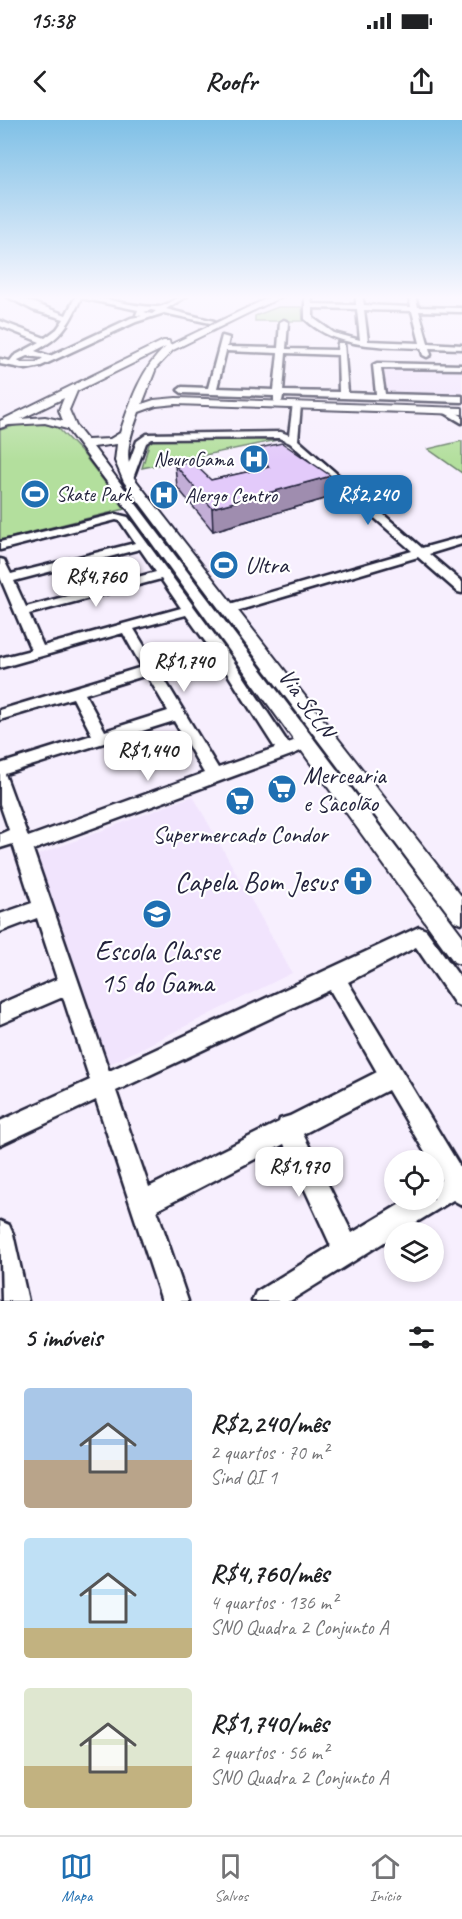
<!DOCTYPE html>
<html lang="pt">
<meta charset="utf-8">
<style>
:root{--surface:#fff;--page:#f2f2f2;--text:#202124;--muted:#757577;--line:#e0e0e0;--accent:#1f6fb2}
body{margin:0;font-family:Caveat,sans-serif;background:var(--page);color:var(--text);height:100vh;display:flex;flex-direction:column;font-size:22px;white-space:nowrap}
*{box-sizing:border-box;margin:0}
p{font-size:20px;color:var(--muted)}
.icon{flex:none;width:33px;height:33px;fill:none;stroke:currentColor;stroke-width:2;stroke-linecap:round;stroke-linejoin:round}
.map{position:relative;height:1181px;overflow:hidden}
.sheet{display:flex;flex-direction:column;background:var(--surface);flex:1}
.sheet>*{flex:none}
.controls{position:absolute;left:384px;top:1030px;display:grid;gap:12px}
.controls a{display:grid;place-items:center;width:60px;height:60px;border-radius:50%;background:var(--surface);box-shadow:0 3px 9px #0003;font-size:30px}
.price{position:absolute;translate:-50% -51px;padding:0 14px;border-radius:12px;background:#fff;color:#222;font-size:20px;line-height:39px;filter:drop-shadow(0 2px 3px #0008)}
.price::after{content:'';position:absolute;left:50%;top:36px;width:18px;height:14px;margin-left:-9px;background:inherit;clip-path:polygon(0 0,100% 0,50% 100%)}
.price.current{background:var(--accent);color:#fff}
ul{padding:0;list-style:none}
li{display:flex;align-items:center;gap:18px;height:150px;padding:0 24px}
li span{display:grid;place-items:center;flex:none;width:168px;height:120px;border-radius:6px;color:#555}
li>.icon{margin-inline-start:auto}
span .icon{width:72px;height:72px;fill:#fffc;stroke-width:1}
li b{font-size:26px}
h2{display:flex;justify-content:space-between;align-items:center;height:72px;padding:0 24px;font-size:26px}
.status{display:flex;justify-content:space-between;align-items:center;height:42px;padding:0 30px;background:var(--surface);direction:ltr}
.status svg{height:16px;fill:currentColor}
header{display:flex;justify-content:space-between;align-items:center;height:78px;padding:0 24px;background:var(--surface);font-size:27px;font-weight:700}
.tab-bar{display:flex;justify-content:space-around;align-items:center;height:84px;border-top:2px solid var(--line);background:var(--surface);font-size:16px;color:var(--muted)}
.tab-bar a{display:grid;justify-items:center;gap:3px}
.tab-bar .current{color:var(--accent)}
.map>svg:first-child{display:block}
.built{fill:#f1e4fd}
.green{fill:#b3df9d;stroke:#6a806c;stroke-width:1.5}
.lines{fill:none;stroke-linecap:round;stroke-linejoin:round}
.minor-casing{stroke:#22223b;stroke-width:5}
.major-casing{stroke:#22223b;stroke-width:4}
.minor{fill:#fff;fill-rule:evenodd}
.major{fill:#fff;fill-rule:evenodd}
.wall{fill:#c3aed7;stroke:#22223b;stroke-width:1.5}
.shaded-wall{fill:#9f8daf;stroke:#22223b;stroke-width:1.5}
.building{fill:#e3cafa;stroke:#22223b;stroke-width:1.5}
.labels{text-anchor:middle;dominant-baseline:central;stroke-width:4.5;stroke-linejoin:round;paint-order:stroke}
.far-poi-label{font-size:20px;fill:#22223b;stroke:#fff;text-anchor:start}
.poi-label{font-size:24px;fill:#22223b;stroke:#fff;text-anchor:start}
.street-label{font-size:24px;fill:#22223b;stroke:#fff}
.near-poi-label{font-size:28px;fill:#22223b;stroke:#fff;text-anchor:end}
</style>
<div class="status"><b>15:38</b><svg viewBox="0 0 49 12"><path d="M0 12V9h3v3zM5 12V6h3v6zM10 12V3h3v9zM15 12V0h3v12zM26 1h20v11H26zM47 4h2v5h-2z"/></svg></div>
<header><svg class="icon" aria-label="back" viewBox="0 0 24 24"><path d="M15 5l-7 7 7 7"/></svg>Roofr<svg class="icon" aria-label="share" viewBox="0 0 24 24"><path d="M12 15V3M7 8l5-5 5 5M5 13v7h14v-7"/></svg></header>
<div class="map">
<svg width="462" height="1181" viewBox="0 0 462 1181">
<rect width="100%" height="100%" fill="#f7effe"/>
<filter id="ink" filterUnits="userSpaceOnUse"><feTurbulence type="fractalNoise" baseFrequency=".0167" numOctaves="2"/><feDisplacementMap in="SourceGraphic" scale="12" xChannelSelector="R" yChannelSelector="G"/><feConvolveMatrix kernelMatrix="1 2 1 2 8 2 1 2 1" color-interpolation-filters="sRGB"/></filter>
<g filter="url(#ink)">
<g class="built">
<polygon points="380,247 462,250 462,276 383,273"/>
<polygon points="193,676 292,853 108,945 35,736"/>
</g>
<g class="green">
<polygon points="278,187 302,187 303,201 255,201 255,196"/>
<polygon points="31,301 57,307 84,335 125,389 0,420 0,310"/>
<polygon points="266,315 282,319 142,348 151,317"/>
<polygon points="462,321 462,353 428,329"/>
</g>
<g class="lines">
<g class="minor-casing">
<g id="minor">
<path d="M 6,176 L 15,176 L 66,195 L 76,176 C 103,176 130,187 157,187 C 167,187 176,176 187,176 L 166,189 L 214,201 L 210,203 L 164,193 L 136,202 L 41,246 L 26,249 L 0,244 L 0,239 L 10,241 L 14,236 L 40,222 L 0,206 L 0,201 L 45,218 L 57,209 L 64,199 L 33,190 ZM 81,178 L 138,190 L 136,195 L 142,196 L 131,198 L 50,236 L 35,231 C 61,218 69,205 81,178 ZM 151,190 L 156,191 L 152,194 L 144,192 ZM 27,236 L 43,238 L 36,243 L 21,243 L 18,240 Z"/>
<path d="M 305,176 L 311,176 L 312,184 L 356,185 L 356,176 L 362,176 L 364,185 L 411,187 L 409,176 L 415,176 L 418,187 L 462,188 L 462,192 L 419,191 L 428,223 L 462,225 L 462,229 L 429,228 L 431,235 L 427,237 L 423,235 L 421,228 C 381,226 336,229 305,199 ZM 313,188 L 357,189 L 360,220 L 334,213 L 313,198 ZM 364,190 L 412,191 L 420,223 L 368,221 Z"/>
<path d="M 284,200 L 288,202 L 286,229 L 337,230 L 338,223 L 344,223 L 348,273 L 376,274 L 373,245 L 377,243 L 462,245 L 462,249 L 381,248 L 385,274 L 462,276 L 462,282 L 283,276 L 282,281 L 278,284 L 274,281 L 274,276 L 182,273 L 178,270 L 182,267 L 208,268 L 222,216 L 229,218 L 227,227 L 278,228 L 280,202 ZM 226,231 L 278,233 L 274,270 L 217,268 ZM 286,233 L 338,235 L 339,272 L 283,271 Z"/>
<polygon points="293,283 301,285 298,320 422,428 462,417 462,424 429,434 462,462 462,473 458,472 418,437 233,492 223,492 221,489 223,486 412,431 290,323 279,318 152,319 146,323 132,361 123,359 137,321 147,314 281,312 289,315"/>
<polygon points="448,288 462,296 462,303 445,293 443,291"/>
<path d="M 116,394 L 128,397 L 230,536 L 288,623 L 307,616 L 313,618 L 315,622 L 313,626 L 291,635 L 33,730 L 109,951 L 419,807 L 426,810 L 462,860 L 462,887 L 455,884 L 416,827 L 348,862 L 462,1050 L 462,1085 L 453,1080 L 399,1113 L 394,1113 L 394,1116 L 290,1181 L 252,1181 L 256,1172 L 331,1126 L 284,1024 L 157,1090 L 188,1181 L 162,1181 L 96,980 L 0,1025 L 0,1001 L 90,960 L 63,877 L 0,904 L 0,884 L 57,859 L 37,798 L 0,812 L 0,794 L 32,783 L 13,724 L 0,728 L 0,714 L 9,710 L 0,684 L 0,644 L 92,615 L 73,578 L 0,600 L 0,590 L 142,547 L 123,513 L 0,548 L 0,538 L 31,530 L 0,457 L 0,439 L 4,440 L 11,454 L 135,423 L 120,401 L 116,400 L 0,430 L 0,422 ZM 140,429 L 156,452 L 104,466 L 90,442 ZM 79,444 L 93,469 L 26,487 L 14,461 ZM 161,459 L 181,488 L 43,526 L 29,494 ZM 186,495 L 220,542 L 275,628 L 218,648 L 134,509 ZM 147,555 L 168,591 L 105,611 L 85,574 ZM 174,601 L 204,653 L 28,717 L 5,654 ZM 330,870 L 377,952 L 290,996 L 280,999 L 279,1002 L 149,1067 L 116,971 ZM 388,970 L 430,1041 L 434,1041 L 434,1048 L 441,1060 L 434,1064 L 434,1080 L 407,1080 L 352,1113 L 303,1014 Z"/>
<polygon points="0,1101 9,1105 13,1114 28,1181 2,1181"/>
</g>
</g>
<g class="major-casing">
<path id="major" d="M 272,176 L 283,176 L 173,230 L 156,248 L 142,284 L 154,280 L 176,278 L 462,288 L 462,294 L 176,284 L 156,286 L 139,292 C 131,315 122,335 134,358 L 462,777 L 462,804 L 454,801 L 124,362 L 115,341 L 117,324 L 93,327 L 462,815 L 462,845 L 454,842 L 128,390 L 67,309 L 45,303 L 9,305 L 0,308 L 0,301 L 163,221 L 169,221 L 170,225 ZM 166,227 C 141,248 130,283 120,313 L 110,319 L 87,320 L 76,306 L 69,290 L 77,271 ZM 64,278 L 59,290 L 63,301 L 45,297 L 21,299 Z"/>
</g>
<use href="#minor" class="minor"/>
<use href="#major" class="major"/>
</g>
<polygon class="wall" points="251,330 328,378 213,411 177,367 175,345 211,360 251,351"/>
<polygon class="shaded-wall" points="331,356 328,378 213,411 212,388"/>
<polygon class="building" points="282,323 331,356 212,388 175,345 191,341 211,360 269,347 251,330"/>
</g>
<linearGradient id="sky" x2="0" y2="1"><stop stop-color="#7fc0e6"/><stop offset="0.52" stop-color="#fbf8ff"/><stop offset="1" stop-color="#fbf8ff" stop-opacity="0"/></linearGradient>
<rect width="462" height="341" fill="url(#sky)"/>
<defs>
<g id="hospital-disc" transform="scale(1.5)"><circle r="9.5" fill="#1f6fb2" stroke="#fff"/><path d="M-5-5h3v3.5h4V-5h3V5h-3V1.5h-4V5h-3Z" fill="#fff"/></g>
<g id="stadium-disc" transform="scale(1.5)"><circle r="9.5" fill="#1f6fb2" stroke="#fff"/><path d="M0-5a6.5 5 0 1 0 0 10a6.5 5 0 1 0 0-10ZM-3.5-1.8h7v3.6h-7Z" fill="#fff"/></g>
<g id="supermarket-disc" transform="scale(1.5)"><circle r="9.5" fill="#1f6fb2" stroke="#fff"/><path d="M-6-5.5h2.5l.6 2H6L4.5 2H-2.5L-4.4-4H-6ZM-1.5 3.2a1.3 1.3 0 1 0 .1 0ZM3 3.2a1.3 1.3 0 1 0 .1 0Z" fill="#fff"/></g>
<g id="church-disc" transform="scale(1.5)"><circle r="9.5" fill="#1f6fb2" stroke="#fff"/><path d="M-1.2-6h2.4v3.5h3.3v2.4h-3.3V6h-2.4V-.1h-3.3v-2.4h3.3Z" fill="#fff"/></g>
<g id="school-disc" transform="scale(1.5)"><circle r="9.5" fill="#1f6fb2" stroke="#fff"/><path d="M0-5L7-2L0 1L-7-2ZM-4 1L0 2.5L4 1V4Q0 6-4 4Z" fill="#fff"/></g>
</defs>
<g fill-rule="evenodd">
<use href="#hospital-disc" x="254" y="339"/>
<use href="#stadium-disc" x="35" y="374"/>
<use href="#hospital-disc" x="164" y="375"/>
<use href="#stadium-disc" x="224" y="445"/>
<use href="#supermarket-disc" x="282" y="669"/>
<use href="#supermarket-disc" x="240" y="681"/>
<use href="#church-disc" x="358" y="761"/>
<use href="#school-disc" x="157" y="794"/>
</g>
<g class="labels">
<g class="far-poi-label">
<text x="233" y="339" text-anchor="end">NeuroGama</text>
<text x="56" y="374">Skate Park</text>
<text x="185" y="375">Alergo Centro</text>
</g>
<g class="poi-label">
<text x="245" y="445">Ultra</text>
<text x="303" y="655">Mercearia<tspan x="303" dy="28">e Sacolão</tspan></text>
<text x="240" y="714" text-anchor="middle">Supermercado Condor</text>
</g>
<g class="street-label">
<text transform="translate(307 583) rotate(54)">Via SCLN</text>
</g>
<g class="near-poi-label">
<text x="337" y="761">Capela Bom Jesus</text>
<text x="157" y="830" text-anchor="middle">Escola Classe<tspan x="157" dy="32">15 do Gama</tspan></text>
</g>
</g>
</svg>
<div class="controls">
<a><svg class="icon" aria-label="locate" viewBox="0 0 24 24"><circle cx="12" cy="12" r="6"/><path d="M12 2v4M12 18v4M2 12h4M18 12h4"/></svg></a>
<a><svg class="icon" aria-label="layers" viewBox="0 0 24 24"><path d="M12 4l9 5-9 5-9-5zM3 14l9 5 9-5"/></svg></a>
</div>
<b class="price current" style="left:368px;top:406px">R$2,240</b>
<b class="price" style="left:96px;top:488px">R$4,760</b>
<b class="price" style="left:184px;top:573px">R$1,740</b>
<b class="price" style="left:148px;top:662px">R$1,440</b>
<b class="price" style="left:299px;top:1078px">R$1,970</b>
</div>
<section class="sheet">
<h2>5 imóveis<svg class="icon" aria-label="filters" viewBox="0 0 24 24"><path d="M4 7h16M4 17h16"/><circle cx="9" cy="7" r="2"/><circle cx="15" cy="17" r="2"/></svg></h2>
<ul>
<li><span style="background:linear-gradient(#a9c7e8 60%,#b9a48a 0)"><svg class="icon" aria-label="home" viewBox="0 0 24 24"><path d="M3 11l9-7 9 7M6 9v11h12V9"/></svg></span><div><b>R$2,240/mês</b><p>2 quartos · 70 m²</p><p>Sind QI 1</p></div></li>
<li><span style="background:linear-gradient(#bfe0f5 75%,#c2b280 0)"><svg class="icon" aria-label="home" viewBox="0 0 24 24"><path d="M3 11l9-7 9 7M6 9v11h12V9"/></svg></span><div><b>R$4,760/mês</b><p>4 quartos · 136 m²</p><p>SNO Quadra 2 Conjunto A</p></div></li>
<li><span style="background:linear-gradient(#dfe7d0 65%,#c2b280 0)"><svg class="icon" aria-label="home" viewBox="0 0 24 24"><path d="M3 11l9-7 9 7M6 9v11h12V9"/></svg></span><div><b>R$1,740/mês</b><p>2 quartos · 56 m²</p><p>SNO Quadra 2 Conjunto A</p></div></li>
</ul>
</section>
<nav class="tab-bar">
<a class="current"><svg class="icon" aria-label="map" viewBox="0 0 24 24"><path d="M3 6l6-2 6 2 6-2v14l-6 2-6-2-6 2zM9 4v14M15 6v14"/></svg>Mapa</a>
<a><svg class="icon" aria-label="saved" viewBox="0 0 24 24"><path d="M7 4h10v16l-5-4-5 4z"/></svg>Salvos</a>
<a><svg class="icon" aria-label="home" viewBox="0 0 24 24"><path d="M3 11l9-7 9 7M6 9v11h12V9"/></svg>Início</a>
</nav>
